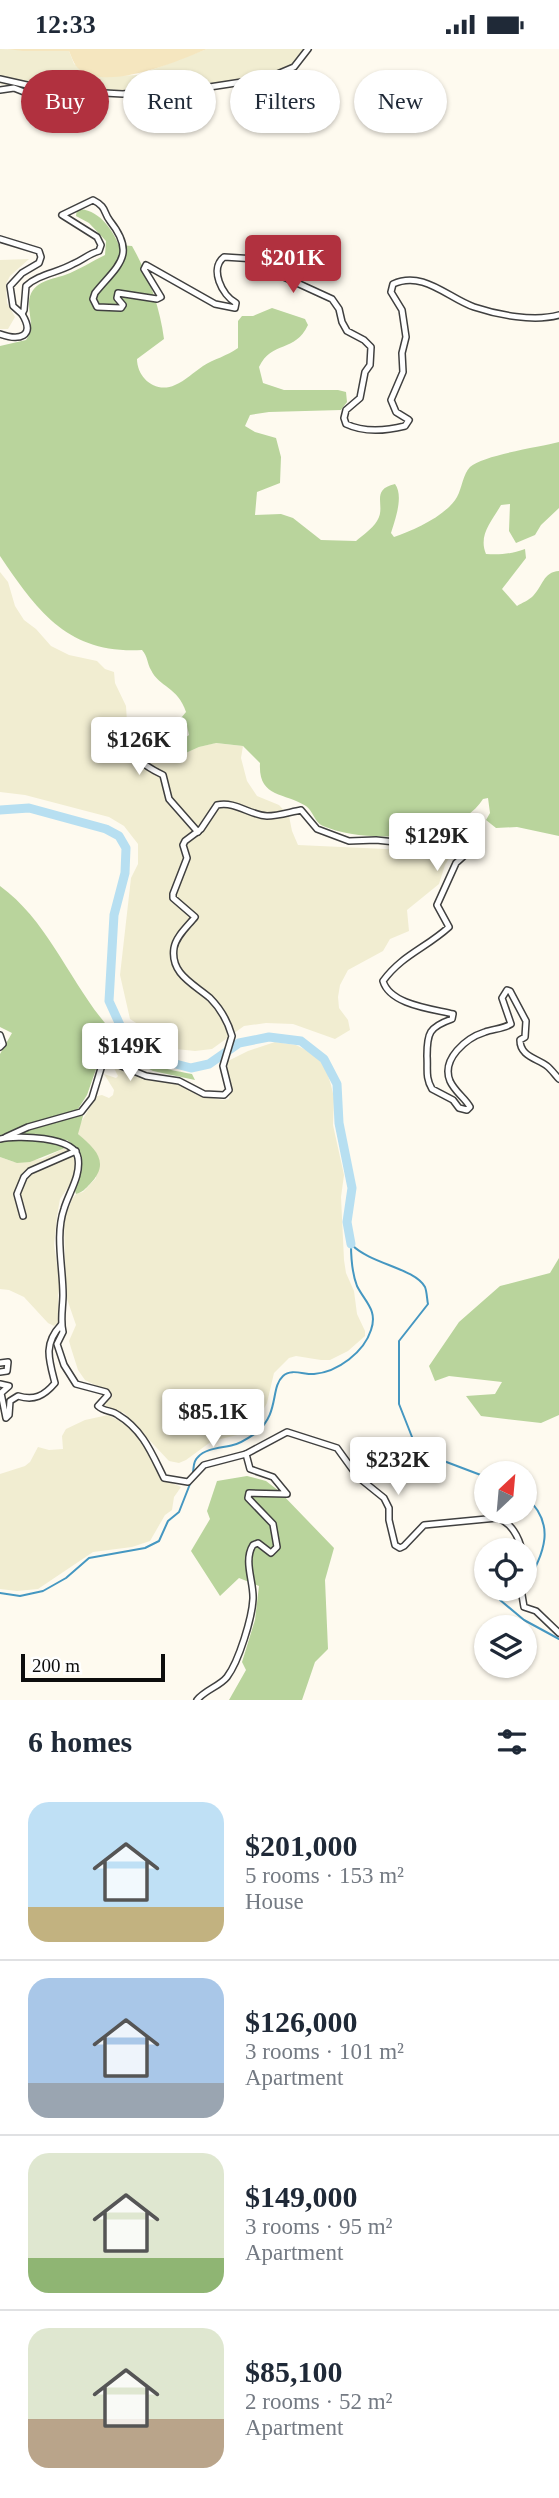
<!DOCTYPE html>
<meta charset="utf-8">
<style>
:root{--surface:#fff;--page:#f6f6f7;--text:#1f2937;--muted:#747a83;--line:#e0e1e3;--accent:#b1313f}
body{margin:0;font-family:Georgia,serif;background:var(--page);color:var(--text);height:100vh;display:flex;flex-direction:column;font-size:26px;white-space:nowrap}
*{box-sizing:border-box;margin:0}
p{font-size:23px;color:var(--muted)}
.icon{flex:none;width:38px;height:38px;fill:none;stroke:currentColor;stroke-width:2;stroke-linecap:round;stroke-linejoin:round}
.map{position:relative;height:1651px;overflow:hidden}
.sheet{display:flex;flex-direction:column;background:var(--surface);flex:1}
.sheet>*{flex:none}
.hud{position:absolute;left:21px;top:21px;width:518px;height:63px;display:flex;gap:14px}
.needle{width:46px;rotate:26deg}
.tools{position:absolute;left:474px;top:1412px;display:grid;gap:14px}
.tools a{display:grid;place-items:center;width:63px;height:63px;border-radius:50%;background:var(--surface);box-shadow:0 2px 5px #0004;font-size:35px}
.scale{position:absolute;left:21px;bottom:18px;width:144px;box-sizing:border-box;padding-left:7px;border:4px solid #0d0d0d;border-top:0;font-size:19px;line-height:24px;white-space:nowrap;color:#0d0d0d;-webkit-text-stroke:5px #fff;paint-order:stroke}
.price{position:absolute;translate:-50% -60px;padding:0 16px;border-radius:7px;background:#fff;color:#222;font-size:23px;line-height:46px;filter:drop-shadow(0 2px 4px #0008)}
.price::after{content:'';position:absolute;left:50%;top:42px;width:21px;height:16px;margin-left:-10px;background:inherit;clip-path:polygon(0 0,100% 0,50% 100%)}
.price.on{background:var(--accent);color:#fff}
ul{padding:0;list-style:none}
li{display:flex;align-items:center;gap:21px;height:175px;padding:0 28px}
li+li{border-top:2px solid var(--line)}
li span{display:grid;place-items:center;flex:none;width:196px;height:140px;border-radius:21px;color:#555}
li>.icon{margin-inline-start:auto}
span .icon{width:84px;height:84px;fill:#fffc;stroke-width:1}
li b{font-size:30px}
h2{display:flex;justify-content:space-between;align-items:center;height:84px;padding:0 28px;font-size:30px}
.pill{padding:0 24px;border-radius:32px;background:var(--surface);box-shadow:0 2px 5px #0004;font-size:24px;line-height:63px}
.pill.on{background:var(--accent);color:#fff}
.status{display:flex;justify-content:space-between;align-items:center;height:49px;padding:0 35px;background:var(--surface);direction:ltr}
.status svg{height:19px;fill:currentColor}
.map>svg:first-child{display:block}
.farmland{fill:#f1edd1}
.forest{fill:#b9d49c}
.sand{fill:#f5e6bf}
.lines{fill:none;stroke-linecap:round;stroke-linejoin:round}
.stream{stroke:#4597c1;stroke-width:2}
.river{stroke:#b7dff1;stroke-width:9}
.minor-casing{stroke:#404040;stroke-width:8}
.minor{stroke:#fff;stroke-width:5}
</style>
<div class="status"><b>12:33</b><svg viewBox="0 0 49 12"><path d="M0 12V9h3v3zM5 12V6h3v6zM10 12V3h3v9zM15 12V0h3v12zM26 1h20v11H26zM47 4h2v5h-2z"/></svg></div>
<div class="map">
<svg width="559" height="1651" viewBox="0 0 559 1651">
<rect width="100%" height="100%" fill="#fefaef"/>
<g class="farmland">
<polygon points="0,0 69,2 74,15 95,26 110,27 138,26 207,0 305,0 292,17 265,29 246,29 202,36 163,36 123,42 46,43 0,35"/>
<polygon points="29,210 10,227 6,235 7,254 15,268 8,280 0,280 0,211"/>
<polygon points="0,523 8,533 15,557 24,571 36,580 51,597 69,606 97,612 105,620 114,623 115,634 126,657 128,690 167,676 162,683 168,712 199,698 215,694 243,697 241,709 247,732 257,747 279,756 289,767 292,782 298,796 429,802 440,798 456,784 464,785 445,816 439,835 407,861 409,882 390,890 383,902 348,921 340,936 338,948 339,959 348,971 350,981 335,990 293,975 266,974 244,977 212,1000 195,1002 176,1000 130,970 120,926 131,829 138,815 138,795 124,777 109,768 25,746 0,743"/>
<polygon points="275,993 296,996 312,1004 325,1017 331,1036 334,1049 333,1076 344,1126 341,1148 344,1211 346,1224 354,1242 357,1265 365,1282 365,1287 348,1302 330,1311 321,1311 296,1307 289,1309 274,1324 267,1354 254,1378 246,1384 212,1392 186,1411 179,1414 169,1412 124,1364 106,1358 105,1355 112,1348 111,1344 85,1331 78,1321 71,1299 69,1292 76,1276 66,1247 64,1172 72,1150 76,1145 83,1143 96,1129 88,1094 78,1085 78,1078 97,1047 102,1046 109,1049 113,1046 114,1041 104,1025 116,1029 118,1027 113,1017 148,1030 180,1036 199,1047 223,1051 229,1050 231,1039 227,1024 228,1012 248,1002"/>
<polygon points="65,1099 74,1108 75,1118 71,1134 60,1150 57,1167 54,1196 60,1235 58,1246 59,1273 54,1277 48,1274 24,1248 9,1241 0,1240 0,1108 14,1113 42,1110"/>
<polygon points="108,1366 125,1375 141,1388 147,1396 161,1429 181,1438 174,1448 172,1461 165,1466 150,1492 132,1498 93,1503 38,1540 17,1542 0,1540 0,1425 25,1417 30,1413 38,1398 49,1401 63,1400 62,1387 66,1380 85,1371"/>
</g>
<g class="forest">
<path d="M 77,160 C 98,160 111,178 119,196 L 132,197 C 148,225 160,258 164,290 L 137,310 C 137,329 156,345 175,336 C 185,332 194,323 203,317 C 214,310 227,307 238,299 L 238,272 L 242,267 L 253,267 L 272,259 L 305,270 L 308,276 C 295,304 272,291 259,318 L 263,334 L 284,341 L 338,341 L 346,343 L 347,353 L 341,361 L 269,363 L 250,366 L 245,377 L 255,383 L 276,389 L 281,408 L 280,434 L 257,443 L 255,466 L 281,465 L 293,469 L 321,491 L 356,492 C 363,486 372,480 377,472 C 387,457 369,441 395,435 C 404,447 395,471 391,484 L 394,488 C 414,481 446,467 457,448 C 462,439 463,425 470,418 C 483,406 540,398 559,393 L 559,459 L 541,476 L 535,486 L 516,494 L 509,482 L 510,455 L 501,456 C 492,472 478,486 486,505 C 500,506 511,505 525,500 L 526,509 L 502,540 L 517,557 C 522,554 529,551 533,547 C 543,537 543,523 559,522 L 559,787 L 517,778 L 496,779 L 486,771 L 490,764 L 488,749 L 483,750 C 457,792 365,795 323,777 C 315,774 313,762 306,757 C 284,743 258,749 260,714 L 243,697 L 216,694 L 199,698 L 168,712 L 166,702 L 189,686 L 187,677 L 181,669 L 186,663 C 178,638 159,638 151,621 C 147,614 148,608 142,601 C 68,605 38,563 0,507 L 0,297 L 26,291 C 35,278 29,270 29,254 C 30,233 49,231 65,226 C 79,221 92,212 105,206 L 106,192 L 89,174 L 76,167 Z"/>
<path d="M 0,837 C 62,882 79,969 146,1011 C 159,1020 177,1022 192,1025 L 195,1031 L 153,1022 L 122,1006 L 102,1003 L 87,1046 L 78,1060 L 83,1067 L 78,1085 C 97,1101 110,1114 90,1135 C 85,1140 83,1143 76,1145 L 75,1142 C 83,1121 88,1106 67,1091 L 64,1091 L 65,1099 L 30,1113 L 17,1114 L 0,1108 L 0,1005 L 12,984 L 0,978 Z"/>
<polygon points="559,1209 559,1366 541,1374 481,1367 466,1347 495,1345 502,1333 449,1327 435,1332 429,1317 459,1273 500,1237 550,1224"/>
<polygon points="247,1427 266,1432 279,1442 334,1499 325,1531 328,1600 315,1613 302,1651 229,1651 246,1621 242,1613 255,1571 259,1537 239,1529 220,1547 191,1502 210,1470 207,1462 217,1432"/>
</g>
<path class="sand" d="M 7,0 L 207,0 C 178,12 109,42 80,21 C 74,16 72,9 69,2 L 23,2 Z"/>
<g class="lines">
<g class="stream">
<path d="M 352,1196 C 371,1215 414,1219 425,1238 C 427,1243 427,1251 428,1255 L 399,1292 L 399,1355 L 414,1393 L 428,1406 L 486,1428"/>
<path d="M 193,1423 C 194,1418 193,1412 198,1408 C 206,1399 222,1399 233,1396 C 240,1395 250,1388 256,1384 C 280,1364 270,1339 283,1327 C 291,1319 305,1326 314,1325 C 338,1323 364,1303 371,1281 C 378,1261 365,1253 357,1237 C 352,1224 351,1208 351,1195"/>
<path d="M 525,1447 C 559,1477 542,1506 525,1539"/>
<polyline points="0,1544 20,1547 43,1542 66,1529 89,1509 145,1499 159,1492 168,1472 179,1463 190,1435"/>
<polyline points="522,1546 510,1547 500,1551 524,1571 559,1590"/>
</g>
<polyline class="river" points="0,761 29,759 106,780 119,787 126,799 125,824 114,866 109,952 125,987 149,1008 191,1019 209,1015 239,994 269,988 301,992 324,1010 337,1035 339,1074 352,1139 347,1173 351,1195"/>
<g class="minor-casing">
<g id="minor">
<polyline points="0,30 49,41 123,45 163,40 203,39 268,29 294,18 308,0"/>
<polyline points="0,41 14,39 37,48 79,45"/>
<path d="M 0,190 L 39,202 L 41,208 L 39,214 L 22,224 L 10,237 L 13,257 L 22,265 L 24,261 L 26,237 C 39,225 57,224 73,215 C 83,211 88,205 99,202 L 101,196 L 97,188 L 62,166 L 93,151 C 107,158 103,163 110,172 C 137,206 118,216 95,244 L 93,250 L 97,258 L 121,259 L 123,256 L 117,249 L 118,244 L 157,250 L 161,248 L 144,220 L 146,216 L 215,255 L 235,259 L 236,254 C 222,246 209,220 224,208 L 257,210 L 284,228 L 332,250 L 339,260 L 342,273 L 347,282 L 364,291 L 371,298 L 370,316 L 365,323 L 360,349 L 346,361 L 344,369 L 346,375 C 365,384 385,382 405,377 L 409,371 L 396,363 L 391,351 L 403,323 L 402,304 L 406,288 L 402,261 L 391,243 L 393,235 C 423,221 448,249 474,258 C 498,266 534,273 559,266"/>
<path d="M 0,285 C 19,292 36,288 22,265"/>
<path d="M 142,676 L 129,684 C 129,707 144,717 163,726 L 169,750 L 198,783"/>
<polyline points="0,986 3,995 0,998"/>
<path d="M 6,1088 L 28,1078 L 81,1063 L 92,1049 L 102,1016 L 107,1011 L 146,1027 L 179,1032 L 204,1045 L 224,1046 L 229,1041 L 223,1017 L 232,987 C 228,973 220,959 210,949 C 194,935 170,925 174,899 C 176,887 188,877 195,868 L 173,849 L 173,845 L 187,809 L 183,796 L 185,792 L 201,780 L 217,756 C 236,752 249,766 267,767 C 278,767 290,763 301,761 L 317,780 L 349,792 L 376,791 L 424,796 L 435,794 L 457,779 L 470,777 L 472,781 L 467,788 L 465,806 L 456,814 L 437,856 L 449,878 C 426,899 402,906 383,932 C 390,956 433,960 453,965 L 452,970 C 429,978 427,984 427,1007 C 428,1020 425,1028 432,1040 L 453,1051 L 459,1059 L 467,1061 L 470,1058 C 465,1049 455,1043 450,1032 C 441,1010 466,989 485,983 C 493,980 503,980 511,975 L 502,949 L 507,941 L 510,942 L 526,972 L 525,988 L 520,991 C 520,1007 536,1009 547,1017 C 552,1021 555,1026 559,1030"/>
<path d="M 0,1090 C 16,1086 75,1087 78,1109 C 81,1127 69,1143 64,1160 C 55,1186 63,1218 63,1246 C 63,1258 60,1271 63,1283 L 57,1295 L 64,1316 L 76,1335 L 106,1343 L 108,1346 L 98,1357 C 104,1363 112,1361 118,1366 C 143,1381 152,1405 164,1429 L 188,1433 L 204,1416 L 246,1405 L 287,1383 L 337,1399 L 358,1428 L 384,1449 L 389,1459 L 389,1471 L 395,1496 L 400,1499 L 404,1497 L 424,1476 L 497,1469 C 511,1473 519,1488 522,1502"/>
<polyline points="23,1167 17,1145 24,1128 30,1122 76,1102"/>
<polyline points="0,1314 8,1313 7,1322 0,1323"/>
<path d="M 0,1335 L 9,1337 L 1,1344 L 6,1369 L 9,1366 L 10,1352 L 18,1347 C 34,1352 44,1347 55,1334 C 49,1311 43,1295 61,1276"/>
<polyline points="521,1540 524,1558 536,1562 559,1584"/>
<path d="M 197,1651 C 205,1641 220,1637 227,1628 C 239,1612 252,1569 253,1550 C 254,1533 243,1512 253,1496 L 258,1494 L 271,1504 L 277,1498 L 273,1475 L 248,1449 L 249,1444 L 287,1445 L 273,1428 L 250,1420 L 246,1405"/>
</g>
</g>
<use href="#minor" class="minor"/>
</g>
</svg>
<div class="tools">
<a><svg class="needle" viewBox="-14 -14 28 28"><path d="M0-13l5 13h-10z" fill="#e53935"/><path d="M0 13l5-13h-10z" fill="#747a83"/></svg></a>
<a><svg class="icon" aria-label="locate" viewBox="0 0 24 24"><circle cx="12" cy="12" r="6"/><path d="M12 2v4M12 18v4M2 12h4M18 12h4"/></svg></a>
<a><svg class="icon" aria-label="layers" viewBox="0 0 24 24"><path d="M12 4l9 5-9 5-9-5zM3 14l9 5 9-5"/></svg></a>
</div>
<div class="scale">200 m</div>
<b class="price on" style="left:293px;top:246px">$201K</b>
<b class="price" style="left:139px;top:728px">$126K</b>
<b class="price" style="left:437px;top:824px">$129K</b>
<b class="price" style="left:130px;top:1034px">$149K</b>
<b class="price" style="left:213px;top:1400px">$85.1K</b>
<b class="price" style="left:398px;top:1448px">$232K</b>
<div class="hud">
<a class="pill on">Buy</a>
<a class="pill">Rent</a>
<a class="pill">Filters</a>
<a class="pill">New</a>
</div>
</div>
<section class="sheet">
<h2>6 homes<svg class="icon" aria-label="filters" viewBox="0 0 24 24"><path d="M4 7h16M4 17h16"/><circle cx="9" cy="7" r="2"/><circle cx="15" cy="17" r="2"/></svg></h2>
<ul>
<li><span style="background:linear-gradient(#bfe0f5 75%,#c2b280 0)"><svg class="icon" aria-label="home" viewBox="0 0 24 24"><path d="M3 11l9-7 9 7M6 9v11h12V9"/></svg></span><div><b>$201,000</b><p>5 rooms · 153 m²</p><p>House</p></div></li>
<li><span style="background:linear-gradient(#a9c7e8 75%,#9aa5b1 0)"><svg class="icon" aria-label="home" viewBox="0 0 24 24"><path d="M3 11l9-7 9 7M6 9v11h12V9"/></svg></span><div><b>$126,000</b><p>3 rooms · 101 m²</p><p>Apartment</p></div></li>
<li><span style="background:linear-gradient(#dfe7d0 75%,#8fb573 0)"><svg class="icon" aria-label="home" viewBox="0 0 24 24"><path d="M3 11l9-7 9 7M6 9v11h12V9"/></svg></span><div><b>$149,000</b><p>3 rooms · 95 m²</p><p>Apartment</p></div></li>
<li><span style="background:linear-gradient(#dfe7d0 65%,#b9a48a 0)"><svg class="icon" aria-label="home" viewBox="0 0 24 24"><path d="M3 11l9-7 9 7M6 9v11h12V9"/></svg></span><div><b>$85,100</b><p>2 rooms · 52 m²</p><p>Apartment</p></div></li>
</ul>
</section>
